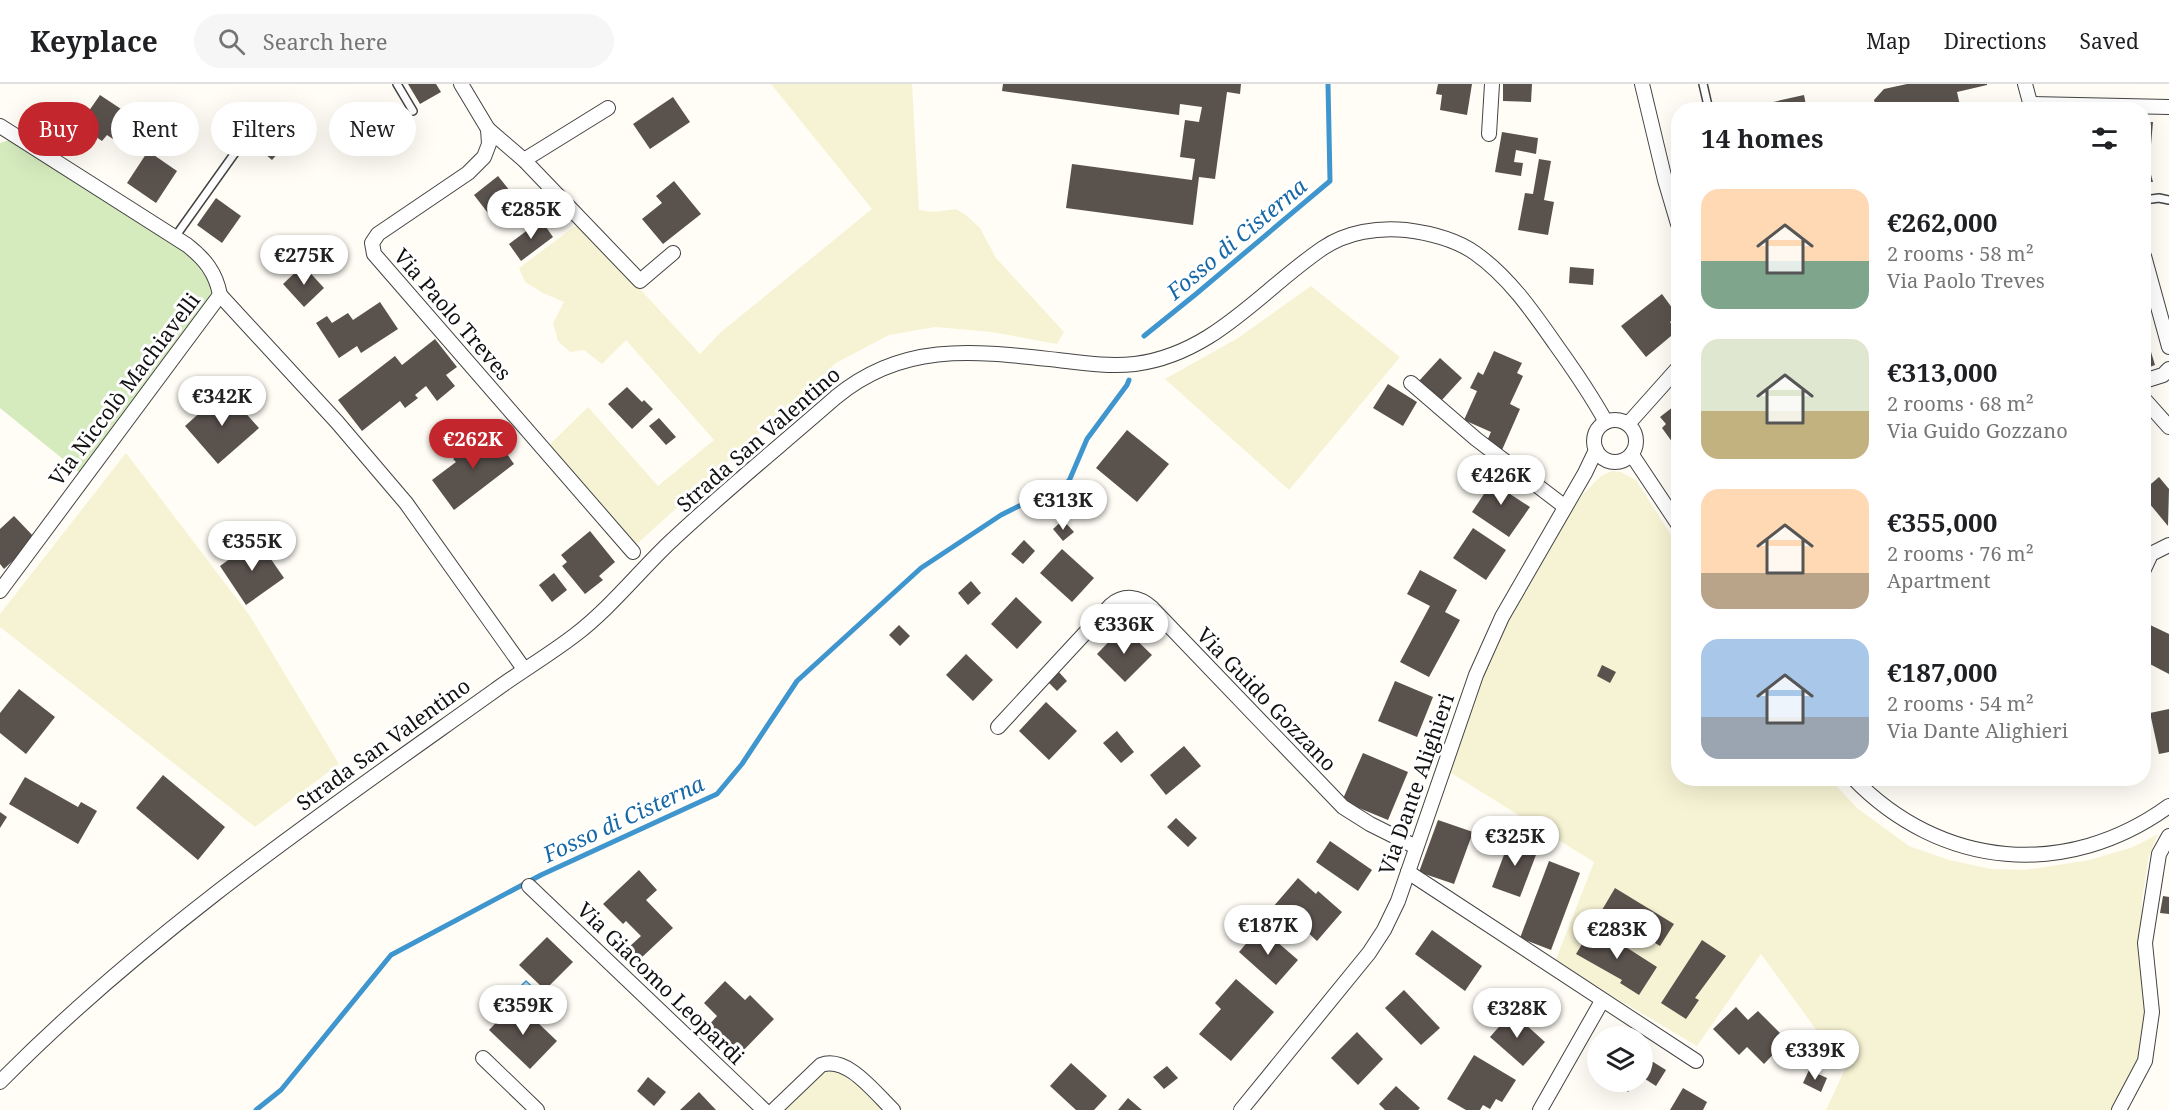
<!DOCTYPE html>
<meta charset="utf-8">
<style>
:root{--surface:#fff;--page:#f6f6f6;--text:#202124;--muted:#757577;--line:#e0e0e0;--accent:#c4262e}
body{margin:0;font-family:"Noto Serif",serif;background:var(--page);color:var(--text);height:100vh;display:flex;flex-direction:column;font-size:22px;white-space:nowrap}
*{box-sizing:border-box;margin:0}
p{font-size:20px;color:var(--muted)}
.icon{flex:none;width:33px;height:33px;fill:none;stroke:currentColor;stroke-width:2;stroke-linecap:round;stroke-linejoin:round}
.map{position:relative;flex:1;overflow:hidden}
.drawer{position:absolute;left:1671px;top:18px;width:480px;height:684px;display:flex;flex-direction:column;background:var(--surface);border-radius:24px;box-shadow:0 6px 24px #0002}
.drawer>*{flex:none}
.banner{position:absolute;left:18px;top:18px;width:570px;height:54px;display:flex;gap:12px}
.fabs{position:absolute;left:1587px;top:942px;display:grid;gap:12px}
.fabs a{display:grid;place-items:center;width:66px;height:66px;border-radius:50%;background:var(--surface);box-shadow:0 6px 24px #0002;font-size:30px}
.price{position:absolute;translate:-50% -51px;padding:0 14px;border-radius:21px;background:#fff;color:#222;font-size:20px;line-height:39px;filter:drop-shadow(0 2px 3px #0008)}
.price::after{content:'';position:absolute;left:50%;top:36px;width:18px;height:14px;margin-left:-9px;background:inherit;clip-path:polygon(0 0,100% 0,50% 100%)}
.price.selected{background:var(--accent);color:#fff}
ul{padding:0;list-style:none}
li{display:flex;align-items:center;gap:18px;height:150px;padding:0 30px}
li span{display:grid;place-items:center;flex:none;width:168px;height:120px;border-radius:18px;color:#555}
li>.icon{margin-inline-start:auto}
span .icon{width:72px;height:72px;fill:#fffc;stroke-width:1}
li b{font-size:26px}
h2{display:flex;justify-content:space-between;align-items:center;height:72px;padding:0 30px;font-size:26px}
.tag{padding:0 21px;border-radius:27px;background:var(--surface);box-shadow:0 6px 24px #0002;font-size:21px;line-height:54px}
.tag.selected{background:var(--accent);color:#fff}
header{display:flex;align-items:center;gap:36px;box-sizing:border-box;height:84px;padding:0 30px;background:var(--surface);border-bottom:2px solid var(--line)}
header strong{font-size:28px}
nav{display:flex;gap:33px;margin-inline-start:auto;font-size:21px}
.search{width:420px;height:54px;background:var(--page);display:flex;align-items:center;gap:15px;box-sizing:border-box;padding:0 21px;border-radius:33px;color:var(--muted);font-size:22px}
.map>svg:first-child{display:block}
.farmland{fill:#f6f3d4}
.green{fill:#d5ebbd}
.water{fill:#b9e0f7;stroke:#3f96cf;stroke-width:1.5}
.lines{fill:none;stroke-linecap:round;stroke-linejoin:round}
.stream{stroke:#3f96cf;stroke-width:5}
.building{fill:#5a524d}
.lane-casing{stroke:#444;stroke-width:10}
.street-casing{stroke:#444;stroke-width:16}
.lane{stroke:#fff;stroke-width:7}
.street{stroke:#fff;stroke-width:14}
.labels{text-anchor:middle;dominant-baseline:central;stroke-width:6;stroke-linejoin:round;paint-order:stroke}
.street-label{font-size:21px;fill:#111;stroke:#fff}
.water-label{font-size:22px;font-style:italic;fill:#1768a6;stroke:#fff}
</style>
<header>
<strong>Keyplace</strong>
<div class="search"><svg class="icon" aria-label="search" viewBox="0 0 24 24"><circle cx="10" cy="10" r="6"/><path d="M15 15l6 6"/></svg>Search here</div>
<nav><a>Map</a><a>Directions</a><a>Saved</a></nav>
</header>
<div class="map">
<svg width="2169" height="1026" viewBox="0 0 2169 1026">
<rect width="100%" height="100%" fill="#fffdf5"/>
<g class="farmland">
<polygon points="771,0 912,0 919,126 933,128 956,125 967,132 980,144 996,174 1064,248 1057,260 992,248 935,243 889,251 836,279 627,469 540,370 588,323 658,402 714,356 626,256 602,280 584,266 570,268 558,257 553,239 564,218 543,209 525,198 519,184 579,139 700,270 721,248 872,125"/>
<polygon points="1311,202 1400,273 1289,406 1165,295 1238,254"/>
<polygon points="126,369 250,532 339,680 255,743 0,543 0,530"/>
<polygon points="1612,387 1621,388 1636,396 1678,462 1678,694 1830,695 1857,724 1909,762 1949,776 1991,785 2025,786 2090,776 2133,763 2158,750 2149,772 2142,815 2141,868 2146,931 2142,961 2125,1026 1826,1026 1845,985 1761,870 1697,962 1555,878 1594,778 1451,689 1478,605 1500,547 1547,462 1584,409 1601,392"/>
<polygon points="827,983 838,984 884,1026 784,1026"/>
</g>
<polygon class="green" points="18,53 175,153 220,211 85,393 0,324 0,59"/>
<polygon class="water" points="526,897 542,912 533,921 517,906"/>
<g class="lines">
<g class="stream">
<polyline points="1144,252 1196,210 1330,97 1328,0"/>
<polyline points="256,1026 281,1006 391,871 541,791 717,710 742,680 797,597 921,484 1001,431 1069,397 1087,355 1127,301 1129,296"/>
</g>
</g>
<g class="building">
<polygon points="408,0 436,0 441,8 420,20"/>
<polygon points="1003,0 1241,0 1240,10 1227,8 1215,95 1199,93 1193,141 1066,124 1072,80 1192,96 1195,75 1180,73 1185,36 1199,38 1202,23 1180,20 1179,31 1002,7"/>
<polygon points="1438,0 1472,0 1467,31 1440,26 1442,11 1436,10"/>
<polygon points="1503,0 1532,0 1531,18 1503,17"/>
<polygon points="1907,0 1987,0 1987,1 1957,8 1961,26 1877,26 1874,16 1884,5"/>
<polygon points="100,11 124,27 123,28 134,36 126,48 123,47 116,57 107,51 102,57 86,46 91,39 84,34"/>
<polygon points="1804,11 1807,26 1742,26 1742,25"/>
<polygon points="673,13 690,38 650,65 633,40"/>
<polygon points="271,35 292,53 272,76 251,58"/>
<polygon points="2144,38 2153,38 2150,72 2146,72 2153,98 2144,98"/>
<polygon points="1502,48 1538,54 1536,70 1516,66 1514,78 1523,79 1521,92 1495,88"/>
<polygon points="148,67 177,87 156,119 127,99"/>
<polygon points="1539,75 1551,77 1544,116 1554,118 1548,151 1518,146 1525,109 1533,110"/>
<polygon points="498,92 523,123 498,142 474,111"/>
<polygon points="674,97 701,130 663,160 642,135 662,119 656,112"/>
<polygon points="216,114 241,132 222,159 197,141"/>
<polygon points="541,136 553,153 521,177 509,160"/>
<polygon points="303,181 324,204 304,223 283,200"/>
<polygon points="1570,183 1594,185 1593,201 1569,199"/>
<polygon points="1662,210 1678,232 1670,238 1677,247 1646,273 1621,242"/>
<polygon points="380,218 398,245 361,269 357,262 339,274 316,239 327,232 332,239 348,229 353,236"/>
<polygon points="2144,245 2155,281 2144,285"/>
<polygon points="435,255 457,283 446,291 455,302 437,317 426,302 415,311 418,314 405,324 400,317 362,347 338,316 395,272 402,281"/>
<polygon points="1494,267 1522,279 1517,289 1523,292 1510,320 1520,325 1502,366 1486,359 1491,348 1464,336 1477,307 1470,304 1478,288 1483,291"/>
<polygon points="1440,274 1462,294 1441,317 1419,297"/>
<polygon points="1388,300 1417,318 1403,342 1373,324"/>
<polygon points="627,303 642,318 644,316 653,325 632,345 608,320"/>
<polygon points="225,306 259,344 218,380 185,342"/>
<polygon points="1678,319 1678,366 1662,344 1666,340 1660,333"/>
<polygon points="659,334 676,353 666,361 649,342"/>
<polygon points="1127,346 1169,380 1137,418 1096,384"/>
<polygon points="491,347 514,380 454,426 432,396 456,378 453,375"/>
<polygon points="1500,386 1515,396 1507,408 1530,423 1509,453 1472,428"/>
<polygon points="2159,393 2169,405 2168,442 2144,413 2144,406"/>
<polygon points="14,432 36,455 4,485 0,480 0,445"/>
<polygon points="1063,436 1074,448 1063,457 1053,445"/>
<polygon points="1473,444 1506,466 1486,496 1453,474"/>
<polygon points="590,447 615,478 599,492 603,496 585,510 562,482 567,478 561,471"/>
<polygon points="257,455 284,494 246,521 220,482"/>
<polygon points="1024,456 1035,467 1023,480 1011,470"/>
<polygon points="1062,465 1094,494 1072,518 1040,489"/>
<polygon points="1420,486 1457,506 1445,528 1460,536 1429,593 1400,578 1430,522 1407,510"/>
<polygon points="554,489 567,506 552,518 539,501"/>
<polygon points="971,497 981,509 968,521 958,509"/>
<polygon points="1016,513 1042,538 1017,565 991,540"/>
<polygon points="2148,540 2169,550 2169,590 2144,577 2144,549"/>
<polygon points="899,541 910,552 900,562 889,551"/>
<polygon points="1123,543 1152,571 1125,598 1097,570"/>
<polygon points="966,570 993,596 973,617 946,591"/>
<polygon points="1602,581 1616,588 1610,599 1597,592"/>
<polygon points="1057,586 1067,597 1057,607 1047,597"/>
<polygon points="1395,597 1433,613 1417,653 1378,637"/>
<polygon points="19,605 55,633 26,670 0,649 0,629"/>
<polygon points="1046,618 1077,647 1049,676 1019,647"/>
<polygon points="2169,625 2169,668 2159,670 2150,629"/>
<polygon points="1117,647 1134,668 1121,679 1103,659"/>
<polygon points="1184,662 1201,682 1166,711 1150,691"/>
<polygon points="1363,669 1408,688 1388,736 1342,717"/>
<polygon points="163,691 225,743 198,776 136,724"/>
<polygon points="25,693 78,723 81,718 97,727 78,760 9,720"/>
<polygon points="2035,694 2054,694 2052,700 2036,702"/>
<polygon points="0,728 7,733 0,744"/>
<polygon points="1176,734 1197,754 1188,763 1167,743"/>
<polygon points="1438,736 1473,748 1454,800 1419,788"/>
<polygon points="1511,752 1539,763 1520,813 1492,803"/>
<polygon points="1330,757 1372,786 1358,807 1316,778"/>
<polygon points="1549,777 1580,789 1551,866 1520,854"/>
<polygon points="639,786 657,806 646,816 673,844 640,875 629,863 641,852 626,837 623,840 603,820"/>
<polygon points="1298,794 1316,810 1318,807 1342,828 1317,857 1302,843 1300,846 1273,823"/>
<polygon points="1615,804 1674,840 1660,862 1602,826"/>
<polygon points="2163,812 2169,813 2169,830 2160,829"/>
<polygon points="1593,842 1657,883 1639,911 1620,899 1622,896 1576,870"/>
<polygon points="1260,843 1298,876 1276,901 1239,868"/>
<polygon points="1432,846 1482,882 1465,907 1415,870"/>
<polygon points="547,853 573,878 545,906 519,881"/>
<polygon points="1702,856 1726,872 1695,914 1699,916 1686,935 1661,919"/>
<polygon points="1236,895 1274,928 1231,977 1199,950 1221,925 1215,919"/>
<polygon points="725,897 745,916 750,911 774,935 738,972 708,942 717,932 704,919"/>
<polygon points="1404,906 1440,944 1421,961 1385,924"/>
<polygon points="516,918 557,957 530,985 489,946"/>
<polygon points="1736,923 1748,936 1758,927 1787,956 1764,980 1747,963 1739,971 1713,945"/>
<polygon points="1512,928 1545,958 1523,982 1490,953"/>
<polygon points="1357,948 1383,975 1358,1001 1331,974"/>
<polygon points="1474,971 1516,996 1502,1018 1496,1015 1490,1025 1483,1021 1480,1026 1466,1026 1447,1015"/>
<polygon points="1642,971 1666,986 1656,1002 1642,993"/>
<polygon points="1071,979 1107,1012 1094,1026 1076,1026 1050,1002"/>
<polygon points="1167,982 1178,994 1164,1005 1153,993"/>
<polygon points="1809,986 1827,994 1821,1008 1803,999"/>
<polygon points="648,993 666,1008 654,1022 637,1007"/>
<polygon points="1613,998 1635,998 1628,1008"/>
<polygon points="1396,1002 1420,1024 1418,1026 1385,1026 1379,1020"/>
<polygon points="1683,1004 1707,1018 1703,1026 1670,1026"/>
<polygon points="699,1008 716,1026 680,1026"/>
<polygon points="1128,1014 1142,1026 1118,1026"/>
</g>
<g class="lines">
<g class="lane-casing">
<g id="lane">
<polyline points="397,0 413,27"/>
<polyline points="1703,0 1709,26"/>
<polyline points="2144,116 2159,114 2169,116"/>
<polyline points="175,153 242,59"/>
</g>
</g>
<g class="street-casing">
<g id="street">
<polyline points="461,0 488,45 489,60 484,73 468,89 378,150 372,159 374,170 633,468"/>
<polyline points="1642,0 1665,96 1678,140"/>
<polyline points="2025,0 2032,26"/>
<polyline points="2031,20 2169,23"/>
<path d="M 0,42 L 187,161 C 205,175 216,189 220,211 L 0,507"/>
<polyline points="488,45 524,76 640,197 673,169"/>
<polyline points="1489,50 1492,0"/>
<polyline points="524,76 608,24"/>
<polyline points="2144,172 2169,263"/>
<polyline points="220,211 337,338 406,419 524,585"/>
<polyline points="2144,297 2163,291 2169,285"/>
<polyline points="1411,299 1476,355 1564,422"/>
<polyline points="2144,315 2169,343"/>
<circle cx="1615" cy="357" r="21"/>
<polyline points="1628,340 1678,284"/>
<polyline points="1632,371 1678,440"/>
<polyline points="2144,485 2151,470 2169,461"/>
<path d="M 998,643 L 1111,521 C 1124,510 1139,512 1152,524 L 1343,723 L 1370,740 L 1416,763"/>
<path d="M 1853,694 C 1941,785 2067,796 2169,722"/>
<polyline points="1408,788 1696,977"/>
<polyline points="529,802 764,1026"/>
<polyline points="483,974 537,1026"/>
<path d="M 0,998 C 148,848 323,729 494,607 C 520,588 549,571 575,551 C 609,525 637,490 668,460 C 722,409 780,362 836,313 C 904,257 975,267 1058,276 C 1083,279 1109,283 1135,280 C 1214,270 1261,206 1323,164 C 1347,148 1378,143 1406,146 C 1430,149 1455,155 1475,169 C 1509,193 1533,228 1556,261 C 1574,286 1591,311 1606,338"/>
<path d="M 774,1026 L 821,981 C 847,971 875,1009 893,1026"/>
<polyline points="1241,1026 1369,869 1384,846 1398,817 1476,591 1502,533 1585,389 1596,366"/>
<polyline points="1540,1026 1602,917"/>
<polyline points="2119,1026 2145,977 2152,928 2145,859 2159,770 2169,752"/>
</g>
</g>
<use href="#lane" class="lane"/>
<use href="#street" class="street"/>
</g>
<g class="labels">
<g class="street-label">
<text transform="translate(453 230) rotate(49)">Via Paolo Treves</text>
<text transform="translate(124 305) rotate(-53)">Via Niccolò Machiavelli</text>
<text transform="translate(758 355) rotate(-41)">Strada San Valentino</text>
<text transform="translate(1267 615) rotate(46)">Via Guido Gozzano</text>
<text transform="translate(383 660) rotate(-36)">Strada San Valentino</text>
<text transform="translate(1416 700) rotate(-71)">Via Dante Alighieri</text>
<text transform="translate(661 899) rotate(44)">Via Giacomo Leopardi</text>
</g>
<g class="water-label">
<text transform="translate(1236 154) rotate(-40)">Fosso di Cisterna</text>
<text transform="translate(623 734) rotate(-25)">Fosso di Cisterna</text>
</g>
</g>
</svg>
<div class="fabs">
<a><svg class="icon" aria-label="layers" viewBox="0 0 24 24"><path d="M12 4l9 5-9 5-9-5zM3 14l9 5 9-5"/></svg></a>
</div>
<b class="price" style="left:531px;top:156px">€285K</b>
<b class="price" style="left:304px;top:202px">€275K</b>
<b class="price" style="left:222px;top:343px">€342K</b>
<b class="price selected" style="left:473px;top:386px">€262K</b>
<b class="price" style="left:1501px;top:422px">€426K</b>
<b class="price" style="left:1063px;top:447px">€313K</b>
<b class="price" style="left:252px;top:488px">€355K</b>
<b class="price" style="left:1124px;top:571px">€336K</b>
<b class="price" style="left:1515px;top:783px">€325K</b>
<b class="price" style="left:1268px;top:872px">€187K</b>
<b class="price" style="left:1617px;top:876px">€283K</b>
<b class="price" style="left:523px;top:952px">€359K</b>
<b class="price" style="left:1517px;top:955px">€328K</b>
<b class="price" style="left:1815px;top:997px">€339K</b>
<div class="banner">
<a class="tag selected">Buy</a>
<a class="tag">Rent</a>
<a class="tag">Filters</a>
<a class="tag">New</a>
</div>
<section class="drawer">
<h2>14 homes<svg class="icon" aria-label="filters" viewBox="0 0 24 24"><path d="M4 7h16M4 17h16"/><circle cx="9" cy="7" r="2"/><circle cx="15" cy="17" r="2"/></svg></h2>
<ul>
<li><span style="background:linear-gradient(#ffd9b3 60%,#7fa58c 0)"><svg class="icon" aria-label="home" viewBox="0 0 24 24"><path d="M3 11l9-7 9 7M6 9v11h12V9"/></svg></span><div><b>€262,000</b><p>2 rooms · 58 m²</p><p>Via Paolo Treves</p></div></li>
<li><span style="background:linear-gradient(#dfe7d0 60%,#c2b280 0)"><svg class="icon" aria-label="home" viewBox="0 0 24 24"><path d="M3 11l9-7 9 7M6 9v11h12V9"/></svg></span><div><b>€313,000</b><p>2 rooms · 68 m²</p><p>Via Guido Gozzano</p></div></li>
<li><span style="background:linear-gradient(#ffd9b3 70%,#b9a48a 0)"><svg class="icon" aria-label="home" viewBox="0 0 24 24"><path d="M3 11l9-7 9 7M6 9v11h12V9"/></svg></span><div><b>€355,000</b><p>2 rooms · 76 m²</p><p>Apartment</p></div></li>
<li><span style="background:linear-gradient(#a9c7e8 65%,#9aa5b1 0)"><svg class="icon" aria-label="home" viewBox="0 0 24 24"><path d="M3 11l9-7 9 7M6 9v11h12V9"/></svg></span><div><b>€187,000</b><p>2 rooms · 54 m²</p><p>Via Dante Alighieri</p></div></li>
</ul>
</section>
</div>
